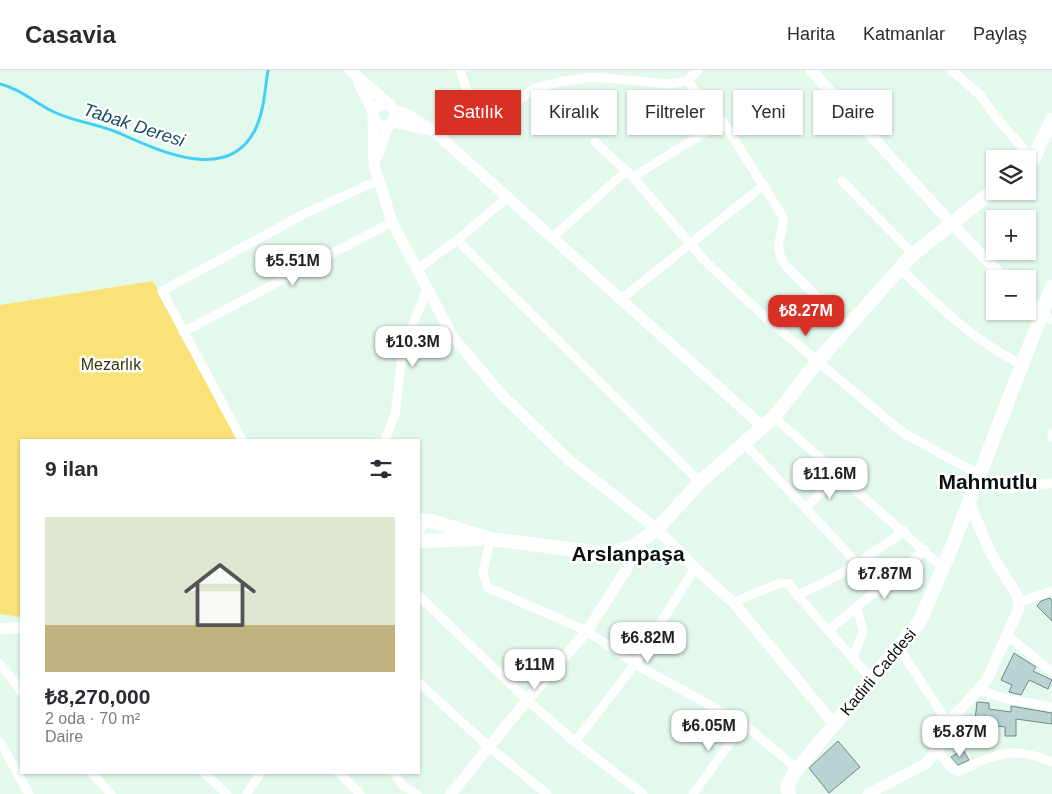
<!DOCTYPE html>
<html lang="tr">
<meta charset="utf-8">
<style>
:root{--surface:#fff;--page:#f2f2f3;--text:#2b2b33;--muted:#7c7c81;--line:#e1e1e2;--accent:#d93025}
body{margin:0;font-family:Helvetica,sans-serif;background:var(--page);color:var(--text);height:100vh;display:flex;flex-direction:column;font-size:19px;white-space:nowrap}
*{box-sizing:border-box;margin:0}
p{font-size:16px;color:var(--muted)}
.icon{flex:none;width:28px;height:28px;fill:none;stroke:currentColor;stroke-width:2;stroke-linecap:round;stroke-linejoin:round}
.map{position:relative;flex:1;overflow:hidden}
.drawer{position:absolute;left:20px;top:369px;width:400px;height:335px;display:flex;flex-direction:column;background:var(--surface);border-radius:0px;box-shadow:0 1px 4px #0004}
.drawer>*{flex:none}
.top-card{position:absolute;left:435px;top:20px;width:475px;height:45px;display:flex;gap:10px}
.tools{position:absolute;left:986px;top:80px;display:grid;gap:10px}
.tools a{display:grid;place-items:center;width:50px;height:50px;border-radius:0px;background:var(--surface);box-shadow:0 1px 4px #0004;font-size:25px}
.price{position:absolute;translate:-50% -42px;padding:0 11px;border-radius:10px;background:#fff;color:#222;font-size:16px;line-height:32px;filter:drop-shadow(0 1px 2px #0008)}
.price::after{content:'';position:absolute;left:50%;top:30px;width:15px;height:11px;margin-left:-8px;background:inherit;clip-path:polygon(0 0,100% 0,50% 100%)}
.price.current{background:var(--accent);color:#fff}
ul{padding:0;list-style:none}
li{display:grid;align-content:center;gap:10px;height:265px;padding:0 25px}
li+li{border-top:1px solid var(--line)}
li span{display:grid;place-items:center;height:155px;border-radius:0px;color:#555}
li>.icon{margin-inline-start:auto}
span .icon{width:90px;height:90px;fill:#fffc;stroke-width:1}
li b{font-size:21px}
h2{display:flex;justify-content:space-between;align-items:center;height:60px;padding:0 25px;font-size:21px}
.pill{padding:0 18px;border-radius:0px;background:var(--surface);box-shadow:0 1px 4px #0004;font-size:18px;line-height:45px}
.pill.current{background:var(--accent);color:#fff}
header{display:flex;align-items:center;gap:30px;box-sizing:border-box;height:70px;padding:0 25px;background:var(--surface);border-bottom:1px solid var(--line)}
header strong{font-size:24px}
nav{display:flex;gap:28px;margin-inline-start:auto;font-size:18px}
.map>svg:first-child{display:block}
.green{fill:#f9e379}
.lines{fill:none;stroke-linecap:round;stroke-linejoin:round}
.stream{stroke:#42d0f7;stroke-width:3}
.building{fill:#b8d3d1;stroke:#6f8987}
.minor{stroke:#fff;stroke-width:9}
.tertiary{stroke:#fff;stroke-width:11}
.secondary{stroke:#fff;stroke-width:14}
.labels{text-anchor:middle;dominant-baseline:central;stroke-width:5;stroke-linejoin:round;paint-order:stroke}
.park-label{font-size:16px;fill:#3c3304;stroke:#fff}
.street-label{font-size:16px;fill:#0b120e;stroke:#fff}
.water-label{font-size:18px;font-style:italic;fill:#154f5f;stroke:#fff}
.district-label{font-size:21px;font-weight:bold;fill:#0b120e;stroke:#fff}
</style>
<header>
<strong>Casavia</strong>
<nav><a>Harita</a><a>Katmanlar</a><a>Paylaş</a></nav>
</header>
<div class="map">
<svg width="1052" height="724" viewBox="0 0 1052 724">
<rect width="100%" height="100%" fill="#e3f9eb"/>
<polygon class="green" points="153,211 239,370 21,370 21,547 0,544 0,235"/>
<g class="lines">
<path class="stream" d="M 0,14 C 21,19 35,33 54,42 C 75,52 98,54 119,63 C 159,81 228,114 255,60 C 264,42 265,19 268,0"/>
</g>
<g class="building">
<polygon points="1050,528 1052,531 1052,551 1037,536 1041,531"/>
<polygon points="1014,583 1036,597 1033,601 1052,610 1048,619 1029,610 1021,625 1009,622 1012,615 1001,610"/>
<polygon points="977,632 989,633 989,639 1011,642 1011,636 1052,643 1052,654 1016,649 1016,666 1005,666 1005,657 990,655 990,651 975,650"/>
<polygon points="838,671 860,697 829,723 809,698"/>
<polygon points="963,680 969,690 958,695 951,687"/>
</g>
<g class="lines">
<g class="minor">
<polyline points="460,0 478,53"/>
<polyline points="951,0 980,25 998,50 1033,89"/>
<path d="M 687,11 L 727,58 L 783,147 C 784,169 772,171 784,194 L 847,257"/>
<polyline points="437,64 475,54 517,31 535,18 560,12 593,7 670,14 687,11 698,0"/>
<polyline points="595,72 633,107 704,190 766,248 902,362 1005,419 1052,413"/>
<polyline points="633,107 723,51"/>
<polyline points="842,111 913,184"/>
<polyline points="552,168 626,101"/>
<polyline points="457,170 700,412"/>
<path d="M 900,198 C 939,237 973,270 1022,295"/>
<polyline points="416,200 457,170 508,127"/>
<polyline points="621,229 764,115"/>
<polyline points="1042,243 1052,250"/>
<polyline points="183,262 392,152"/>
<polyline points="774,347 943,498"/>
<polyline points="1052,364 1052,367"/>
<polyline points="242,370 162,221 304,144 379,110"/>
<polyline points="385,370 395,344 403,278 427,220"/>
<polyline points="745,374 858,494"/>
<polyline points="805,438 839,405"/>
<polyline points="419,467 422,451"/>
<polyline points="490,469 483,503 487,517 587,561 635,594 744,654 797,699"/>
<polyline points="797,525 872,610"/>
<polyline points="419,526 527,630 575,672 643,724"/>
<polyline points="1020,532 1052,521"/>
<path d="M 734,533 L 757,522 L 781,513 L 790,514 L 797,525 C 837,509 870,485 904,461"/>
<polyline points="829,560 925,480"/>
<polyline points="1007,565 1052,602"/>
<polyline points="899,578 948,653"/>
<polyline points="853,587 863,561 857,537"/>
<polyline points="0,594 21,621"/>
<polyline points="419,613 488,676 547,724"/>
<polyline points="980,620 1003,628 1052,637"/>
<polyline points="0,672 29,724"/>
<polyline points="575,672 635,594 695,498"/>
<path d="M 937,679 L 950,697 L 958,702 C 995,684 1012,675 1052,692"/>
<polyline points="91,702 111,724"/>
<polyline points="203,702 227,724"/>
<polyline points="338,702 360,724"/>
<polyline points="394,702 401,714 417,724"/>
<polyline points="247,724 261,702"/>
<polyline points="693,724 744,654"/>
</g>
<g class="tertiary">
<polyline points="350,0 390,35"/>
<polyline points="811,0 951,153 1005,209"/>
<polyline points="358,11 373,41"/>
<circle cx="384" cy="45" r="11"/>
<polyline points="394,40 407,44 437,64 763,357"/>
<polyline points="373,48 374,95 392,152 453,267 501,324 570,391 657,459 695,498 734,533 834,654"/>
<polyline points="393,52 426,59"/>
<polyline points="377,86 388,56"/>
<polyline points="1028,230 1042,243"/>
<polyline points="0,558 4,559 21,557"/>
<polyline points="451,724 527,630 587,561 628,497 632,477"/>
<polyline points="868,724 925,694 932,687 948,653 987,610 1019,538 1018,527 990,482 969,432"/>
</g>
<g class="secondary">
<polyline points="1028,93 1033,89 1052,50"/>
<polyline points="419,450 431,451 490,469 585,481 606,483 632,477 657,459 700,412 774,347 817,292 910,187 995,119"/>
<polyline points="419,471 479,469"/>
<polyline points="789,724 787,716 794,703 920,551 951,479 1052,217"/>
</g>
</g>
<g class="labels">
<g class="park-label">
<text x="111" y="294">Mezarlık</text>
</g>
<g class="street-label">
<text transform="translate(878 602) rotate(-50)">Kadirli Caddesi</text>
</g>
<g class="water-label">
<text transform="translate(134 55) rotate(18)">Tabak Deresi</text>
</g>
<g class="district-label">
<text x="988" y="411">Mahmutlu</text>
<text x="628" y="483">Arslanpaşa</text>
</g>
</g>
</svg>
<div class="tools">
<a><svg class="icon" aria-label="layers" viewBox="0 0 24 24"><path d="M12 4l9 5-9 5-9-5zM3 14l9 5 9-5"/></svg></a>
<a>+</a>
<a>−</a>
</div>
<b class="price" style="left:293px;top:217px">₺5.51M</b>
<b class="price current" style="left:806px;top:267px">₺8.27M</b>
<b class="price" style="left:413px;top:298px">₺10.3M</b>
<b class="price" style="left:830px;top:430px">₺11.6M</b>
<b class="price" style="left:885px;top:530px">₺7.87M</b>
<b class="price" style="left:648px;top:594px">₺6.82M</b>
<b class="price" style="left:535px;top:621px">₺11M</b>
<b class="price" style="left:709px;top:682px">₺6.05M</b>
<b class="price" style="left:960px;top:688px">₺5.87M</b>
<div class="top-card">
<a class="pill current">Satılık</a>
<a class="pill">Kiralık</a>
<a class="pill">Filtreler</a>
<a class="pill">Yeni</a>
<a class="pill">Daire</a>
</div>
<section class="drawer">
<h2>9 ilan<svg class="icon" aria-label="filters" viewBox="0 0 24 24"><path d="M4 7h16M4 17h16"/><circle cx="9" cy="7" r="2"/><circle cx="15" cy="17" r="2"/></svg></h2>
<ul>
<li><span style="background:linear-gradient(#dfe7d0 70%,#c2b280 0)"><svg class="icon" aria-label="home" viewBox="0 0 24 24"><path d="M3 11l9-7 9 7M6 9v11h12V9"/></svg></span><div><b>₺8,270,000</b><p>2 oda · 70 m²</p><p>Daire</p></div></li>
</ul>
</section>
</div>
